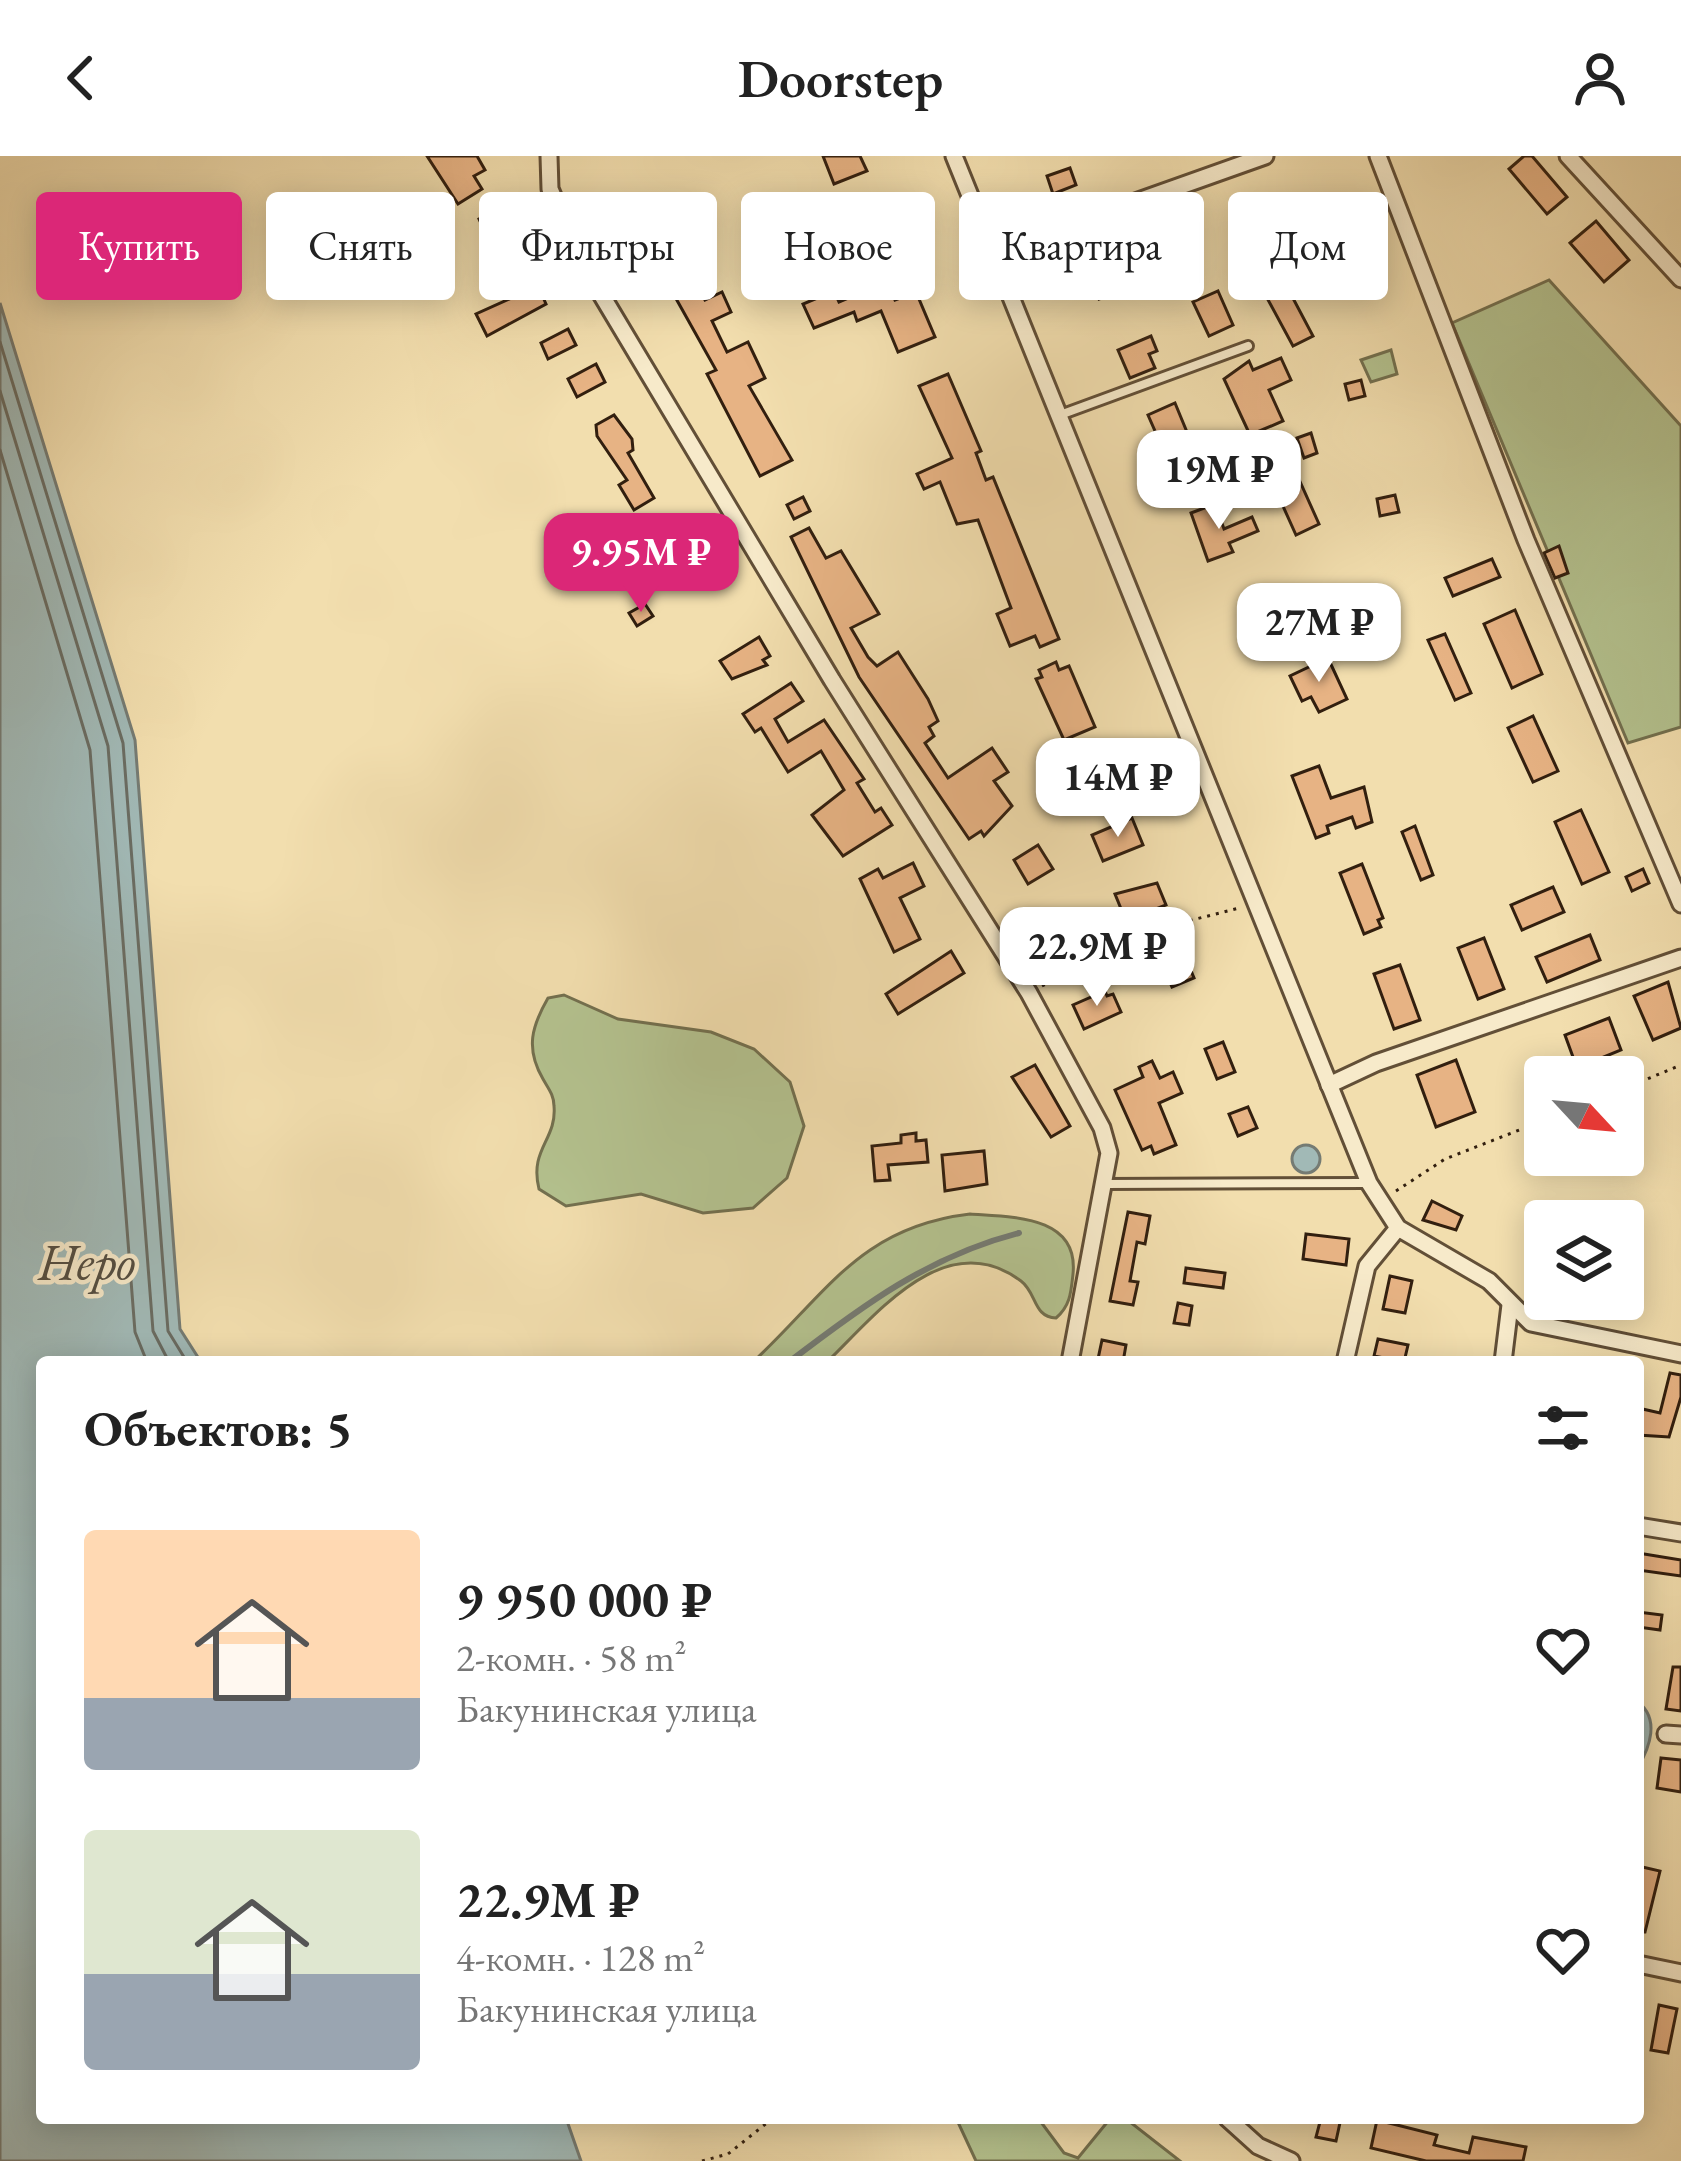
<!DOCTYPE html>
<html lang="ru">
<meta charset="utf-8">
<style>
:root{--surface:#fff;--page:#f2f2f2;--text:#222;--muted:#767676;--accent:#db2777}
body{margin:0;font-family:"EB Garamond",serif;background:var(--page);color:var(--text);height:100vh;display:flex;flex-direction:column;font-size:45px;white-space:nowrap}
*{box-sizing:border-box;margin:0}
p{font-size:39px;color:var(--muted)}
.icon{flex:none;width:66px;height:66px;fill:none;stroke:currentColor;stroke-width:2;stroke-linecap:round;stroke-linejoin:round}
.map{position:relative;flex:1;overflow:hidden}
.details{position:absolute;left:36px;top:1200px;width:1608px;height:768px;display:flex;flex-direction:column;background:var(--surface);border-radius:12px;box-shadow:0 6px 30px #0003}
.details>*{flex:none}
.top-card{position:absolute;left:36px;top:36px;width:1611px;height:108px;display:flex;gap:24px}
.needle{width:78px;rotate:116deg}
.buttons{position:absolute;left:1524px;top:900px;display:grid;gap:24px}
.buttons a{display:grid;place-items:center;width:120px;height:120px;border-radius:12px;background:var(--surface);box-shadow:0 6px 30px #0003;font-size:60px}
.price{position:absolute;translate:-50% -102px;padding:0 27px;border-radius:24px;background:#fff;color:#222;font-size:39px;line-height:78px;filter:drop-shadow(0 3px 6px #0008)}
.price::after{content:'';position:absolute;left:50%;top:72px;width:36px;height:27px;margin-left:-18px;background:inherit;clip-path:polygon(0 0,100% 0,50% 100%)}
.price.selected{background:var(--accent);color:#fff}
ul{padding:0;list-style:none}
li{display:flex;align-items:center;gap:36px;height:300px;padding:0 48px}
li span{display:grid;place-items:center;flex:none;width:336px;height:240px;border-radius:12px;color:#555}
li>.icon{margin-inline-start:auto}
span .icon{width:144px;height:144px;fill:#fffc;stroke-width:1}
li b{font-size:51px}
h2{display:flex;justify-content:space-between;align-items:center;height:144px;padding:0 48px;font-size:51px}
.chip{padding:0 42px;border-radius:12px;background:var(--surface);box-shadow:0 6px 30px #0003;font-size:42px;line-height:108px}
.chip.selected{background:var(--accent);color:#fff}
header{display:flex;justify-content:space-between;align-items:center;height:156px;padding:0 48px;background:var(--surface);font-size:54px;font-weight:600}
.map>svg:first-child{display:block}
.green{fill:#b4c28f;stroke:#73704f;stroke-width:3}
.water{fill:#a1b9b6;stroke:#757b73;stroke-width:3}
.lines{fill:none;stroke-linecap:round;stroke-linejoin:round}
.shore{stroke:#6a6c62;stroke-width:3}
.stream{stroke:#757b73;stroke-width:6}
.building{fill:#e7b384;stroke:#321f0f;stroke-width:3}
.service-casing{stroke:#624f37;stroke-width:14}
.minor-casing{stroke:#624f37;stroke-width:21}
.path{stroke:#321f0f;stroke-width:3;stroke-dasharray:3 6;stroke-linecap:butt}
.service{stroke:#f7eaca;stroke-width:8}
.minor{stroke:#f7eaca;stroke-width:15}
.labels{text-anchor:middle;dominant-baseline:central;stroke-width:9;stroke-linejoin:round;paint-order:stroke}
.water-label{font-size:51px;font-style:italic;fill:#534d41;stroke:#f7eaca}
</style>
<header><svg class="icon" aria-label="back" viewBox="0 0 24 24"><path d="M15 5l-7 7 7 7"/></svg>Doorstep<svg class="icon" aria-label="person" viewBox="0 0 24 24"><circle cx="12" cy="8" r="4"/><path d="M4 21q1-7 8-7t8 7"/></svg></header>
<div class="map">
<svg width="1681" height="2005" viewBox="0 0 1681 2005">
<rect width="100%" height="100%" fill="#f2deae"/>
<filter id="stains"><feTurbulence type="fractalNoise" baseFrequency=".00167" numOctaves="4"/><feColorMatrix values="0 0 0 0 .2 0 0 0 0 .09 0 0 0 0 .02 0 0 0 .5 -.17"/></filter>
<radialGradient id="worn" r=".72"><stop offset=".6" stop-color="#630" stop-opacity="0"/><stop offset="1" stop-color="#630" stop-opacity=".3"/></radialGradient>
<g class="green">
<polygon points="1549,124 1681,270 1681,571 1628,587 1452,167"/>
<polygon points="1391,194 1397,218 1371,226 1361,204"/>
<path d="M 564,839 L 618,863 L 711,876 L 754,893 L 790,926 L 804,970 L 787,1022 L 753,1052 L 703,1057 L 641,1038 L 566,1050 L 539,1033 C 529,993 557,984 554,950 C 554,939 548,932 543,923 C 525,892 532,870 548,842 Z"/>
<path d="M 970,1058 C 1011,1061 1079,1059 1073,1118 C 1071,1137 1070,1150 1056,1162 C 1033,1161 1037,1137 1021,1125 C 945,1068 875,1160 827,1206 L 753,1206 C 827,1137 860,1071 970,1058 Z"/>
<polygon points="956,1962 1038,1962 1064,1997 1078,2002 1109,1964 1125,1962 1180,2005 976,2005"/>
</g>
<g class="water">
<polygon points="0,147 135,584 180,1173 201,1206 42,1206 42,1962 566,1962 581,2005 0,2005"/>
<circle cx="1306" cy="1003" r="14"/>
<path d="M 1638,1546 C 1660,1563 1650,1591 1638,1611 Z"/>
</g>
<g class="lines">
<g class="shore">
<polyline points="0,186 123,587 168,1175 187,1206"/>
<polyline points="0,235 108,590 153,1175 169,1206"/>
<polyline points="0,294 90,594 135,1176 147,1206"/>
</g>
<path class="stream" d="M 789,1206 C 862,1150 929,1100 1019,1077"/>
</g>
<g class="building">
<polygon points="427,0 477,0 485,14 474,20 482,33 458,48"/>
<polygon points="823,0 860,0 867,15 834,28"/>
<polygon points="1524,0 1532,0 1567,41 1547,58 1509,13"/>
<polygon points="1070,12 1076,29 1053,38 1047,20"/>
<polygon points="510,48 527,89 510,97 501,79 489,85 479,63"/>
<polygon points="884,59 892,78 837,101 830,83 845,76 843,70"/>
<polygon points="1596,65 1629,104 1604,126 1570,87"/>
<polygon points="1172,70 1187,112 1164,120 1149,79"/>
<polygon points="1111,94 1126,133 1099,143 1085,104"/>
<polygon points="692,118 705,144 722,136 731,156 712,165 727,196 748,186 765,222 749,230 792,304 760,320 707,218 716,214 669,130"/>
<polygon points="1286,129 1313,180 1293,190 1266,140"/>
<polygon points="538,130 546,148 487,180 476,158"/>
<polygon points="874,131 878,140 891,134 895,144 916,136 935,181 898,196 881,155 857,165 854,156 814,172 803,148 834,135 839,146"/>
<polygon points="1218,135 1233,169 1209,180 1193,146"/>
<polygon points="568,173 576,189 548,203 541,187"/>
<polygon points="1151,180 1157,195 1149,198 1155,212 1130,222 1118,194"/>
<polygon points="1281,202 1291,224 1269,234 1283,265 1250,279 1224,223 1249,205 1253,214"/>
<polygon points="596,208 605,226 577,241 568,223"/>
<polygon points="948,218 981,295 976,297 986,324 993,321 1059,483 1040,491 1035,480 1010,490 997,458 1011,452 978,364 957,368 940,326 924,333 917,318 952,302 919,230"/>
<polygon points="1361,224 1365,240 1349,244 1345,228"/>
<polygon points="1175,247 1196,298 1170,309 1148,259"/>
<polygon points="614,259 632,283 633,294 628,297 654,342 634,354 619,329 627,324 597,280 596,269"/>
<polygon points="1311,277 1317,297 1304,302 1297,282"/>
<polygon points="1289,301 1319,368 1296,379 1273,328 1284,323 1277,307"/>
<polygon points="1395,339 1399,356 1380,360 1377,343"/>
<polygon points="803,341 810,355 794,363 787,349"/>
<polygon points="1215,348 1224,373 1252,361 1258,375 1229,387 1233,396 1208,405 1191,357"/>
<polygon points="689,367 714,413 702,420 686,398 661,406 651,390"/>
<polygon points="809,372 826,402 841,395 879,458 851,472 868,501 877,510 898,496 928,543 938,565 929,571 934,580 925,587 948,622 992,592 1008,616 994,625 1012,650 984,680 981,675 969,683 859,521 791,381"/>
<polygon points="1559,390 1568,417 1555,422 1544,397"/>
<polygon points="1492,403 1500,421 1453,440 1445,422"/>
<polygon points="645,448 653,460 637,470 629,457"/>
<polygon points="1515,454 1542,518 1512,532 1484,468"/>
<polygon points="1445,478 1471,537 1455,544 1428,484"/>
<polygon points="759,481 770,500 763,504 767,509 732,523 720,505"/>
<polygon points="1328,502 1347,543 1319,556 1311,541 1302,545 1290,520"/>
<polygon points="1056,506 1059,514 1069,510 1095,571 1064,584 1036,523 1042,521 1039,514"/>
<polygon points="791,527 803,545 775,563 788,586 824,564 864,623 857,627 875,656 881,652 892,669 843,700 812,659 844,634 821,595 788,616 761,572 755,576 743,558"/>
<polygon points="1533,560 1558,615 1533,626 1508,572"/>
<polygon points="1102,600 1117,626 1088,639 1081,609"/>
<polygon points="1319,610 1331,642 1364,631 1372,666 1356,672 1352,661 1327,670 1329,677 1316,682 1292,620"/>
<polygon points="1581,654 1609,716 1582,728 1555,666"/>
<polygon points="1132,662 1143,689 1103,705 1092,679"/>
<polygon points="1415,670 1433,719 1421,724 1402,676"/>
<polygon points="1038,689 1053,713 1028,728 1014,704"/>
<polygon points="913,707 924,730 900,742 920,783 894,796 860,723 878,713 883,722"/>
<polygon points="1362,708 1383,762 1378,764 1381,771 1364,778 1340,717"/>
<polygon points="1643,713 1649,727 1632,735 1626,721"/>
<polygon points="1157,727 1166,749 1126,765 1115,738"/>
<polygon points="1553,731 1564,756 1522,774 1511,749"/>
<polygon points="1056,767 1074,794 1048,810 1031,784"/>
<polygon points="1590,779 1600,804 1547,826 1536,801"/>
<polygon points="1484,782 1504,833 1478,843 1458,792"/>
<polygon points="1182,793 1194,822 1172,831 1160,802"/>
<polygon points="951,795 964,817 898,858 886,838"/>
<polygon points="1400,809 1420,864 1394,873 1374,818"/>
<polygon points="1668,826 1681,872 1653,884 1634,840"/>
<polygon points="1105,835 1107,840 1113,838 1121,856 1084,873 1073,849"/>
<polygon points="1609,862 1621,894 1577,912 1565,879"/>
<polygon points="1223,886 1235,916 1217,923 1205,893"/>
<polygon points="1456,904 1475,956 1436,971 1417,919"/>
<polygon points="1152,905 1160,922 1173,916 1182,937 1159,947 1176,989 1154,998 1151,990 1142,994 1115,934 1143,921 1139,911"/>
<polygon points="1035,909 1070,970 1051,981 1012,921"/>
<polygon points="1248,951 1257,972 1238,980 1229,958"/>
<polygon points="916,977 916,985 926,984 928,1006 888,1009 890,1024 875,1025 872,990 901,987 901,979"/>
<polygon points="984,995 987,1028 945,1035 942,999"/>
<polygon points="1432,1045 1462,1060 1456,1074 1423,1064"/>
<polygon points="1128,1056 1150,1060 1145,1088 1137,1086 1130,1125 1138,1126 1133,1149 1110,1145"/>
<polygon points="1306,1078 1349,1083 1346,1109 1303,1103"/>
<polygon points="1186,1112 1225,1117 1223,1132 1184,1127"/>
<polygon points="1390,1120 1412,1125 1405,1157 1383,1153"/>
<polygon points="1178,1147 1192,1150 1189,1169 1174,1167"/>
<polygon points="1378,1183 1408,1189 1404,1206 1374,1200"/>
<polygon points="1102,1184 1126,1189 1123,1206 1098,1203"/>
<polygon points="1670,1217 1681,1219 1681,1241 1669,1281 1638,1279 1638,1252 1660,1257"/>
<polygon points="1638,1397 1681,1404 1681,1420 1638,1414"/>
<polygon points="1638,1456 1662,1459 1660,1474 1638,1471"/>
<polygon points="1673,1511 1681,1511 1681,1555 1666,1553"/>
<polygon points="1661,1602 1681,1604 1681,1636 1657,1632"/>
<polygon points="1638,1710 1660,1715 1645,1776 1638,1776"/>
<polygon points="1659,1849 1677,1853 1668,1897 1651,1894"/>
<polygon points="1321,1962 1341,1962 1336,1985 1316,1981"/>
<polygon points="1377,1964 1437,1979 1434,1989 1469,1997 1473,1981 1526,1991 1523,2005 1426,2005 1371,1992"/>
</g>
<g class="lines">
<g class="service-casing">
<g id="service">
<polyline points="1060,259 1248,190"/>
<polyline points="1105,1028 1366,1027"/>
</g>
</g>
<g class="minor-casing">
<g id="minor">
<polyline points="549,0 550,33 580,103 832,524 1029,837 1102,972 1109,997 1070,1206"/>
<polyline points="954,0 1369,1027 1398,1072 1489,1125 1531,1167 1681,1198"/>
<polyline points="1378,0 1526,384 1681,748"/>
<polyline points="1568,0 1681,123"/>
<polyline points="992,97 1265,0"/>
<polyline points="1329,929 1376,907 1681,802"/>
<polyline points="1345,1206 1367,1110 1398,1072"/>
<polyline points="1503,1206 1510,1149"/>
<polyline points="1638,1370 1681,1377"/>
<polyline points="1666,1578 1681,1579"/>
<polyline points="1638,1808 1681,1817"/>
<polyline points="1227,1962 1258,1990 1291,2005"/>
</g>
</g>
<g class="path">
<polyline points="1042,830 1161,772 1239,752"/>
<polyline points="1623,933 1681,909"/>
<polyline points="1396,1035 1445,1003 1545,964"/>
<polyline points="702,2005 728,1998 773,1962"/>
</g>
<use href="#service" class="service"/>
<use href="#minor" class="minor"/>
</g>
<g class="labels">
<g class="water-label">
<text x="87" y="1105">Неро</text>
</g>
</g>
<rect width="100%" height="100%" filter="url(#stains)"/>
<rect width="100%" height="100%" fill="url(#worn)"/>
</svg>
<div class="buttons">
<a><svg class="needle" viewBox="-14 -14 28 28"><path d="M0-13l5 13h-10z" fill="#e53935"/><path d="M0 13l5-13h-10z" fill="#767676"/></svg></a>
<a><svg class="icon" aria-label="layers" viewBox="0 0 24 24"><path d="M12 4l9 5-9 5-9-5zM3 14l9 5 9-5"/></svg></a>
</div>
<b class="price" style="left:1219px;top:376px">19M ₽</b>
<b class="price selected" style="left:641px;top:459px">9.95M ₽</b>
<b class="price" style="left:1319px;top:529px">27M ₽</b>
<b class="price" style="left:1118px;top:684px">14M ₽</b>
<b class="price" style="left:1097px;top:853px">22.9M ₽</b>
<div class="top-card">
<a class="chip selected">Купить</a>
<a class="chip">Снять</a>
<a class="chip">Фильтры</a>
<a class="chip">Новое</a>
<a class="chip">Квартира</a>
<a class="chip">Дом</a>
</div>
<section class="details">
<h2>Объектов: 5<svg class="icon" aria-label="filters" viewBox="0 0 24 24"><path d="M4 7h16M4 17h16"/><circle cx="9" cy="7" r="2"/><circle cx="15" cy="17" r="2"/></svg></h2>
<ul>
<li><span style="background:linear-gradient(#ffd9b3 70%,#9aa5b1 0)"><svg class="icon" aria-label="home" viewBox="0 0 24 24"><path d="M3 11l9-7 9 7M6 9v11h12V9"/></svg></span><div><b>9 950 000 ₽</b><p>2-комн. · 58 m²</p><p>Бакунинская улица</p></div><svg class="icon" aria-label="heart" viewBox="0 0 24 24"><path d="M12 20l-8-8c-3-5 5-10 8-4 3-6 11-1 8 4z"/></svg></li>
<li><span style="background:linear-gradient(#dfe7d0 60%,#9aa5b1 0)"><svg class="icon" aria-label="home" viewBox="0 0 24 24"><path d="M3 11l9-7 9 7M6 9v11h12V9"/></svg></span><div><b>22.9M ₽</b><p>4-комн. · 128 m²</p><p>Бакунинская улица</p></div><svg class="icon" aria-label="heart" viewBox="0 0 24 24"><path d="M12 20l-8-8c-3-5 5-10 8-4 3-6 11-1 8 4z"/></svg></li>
</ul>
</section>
</div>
